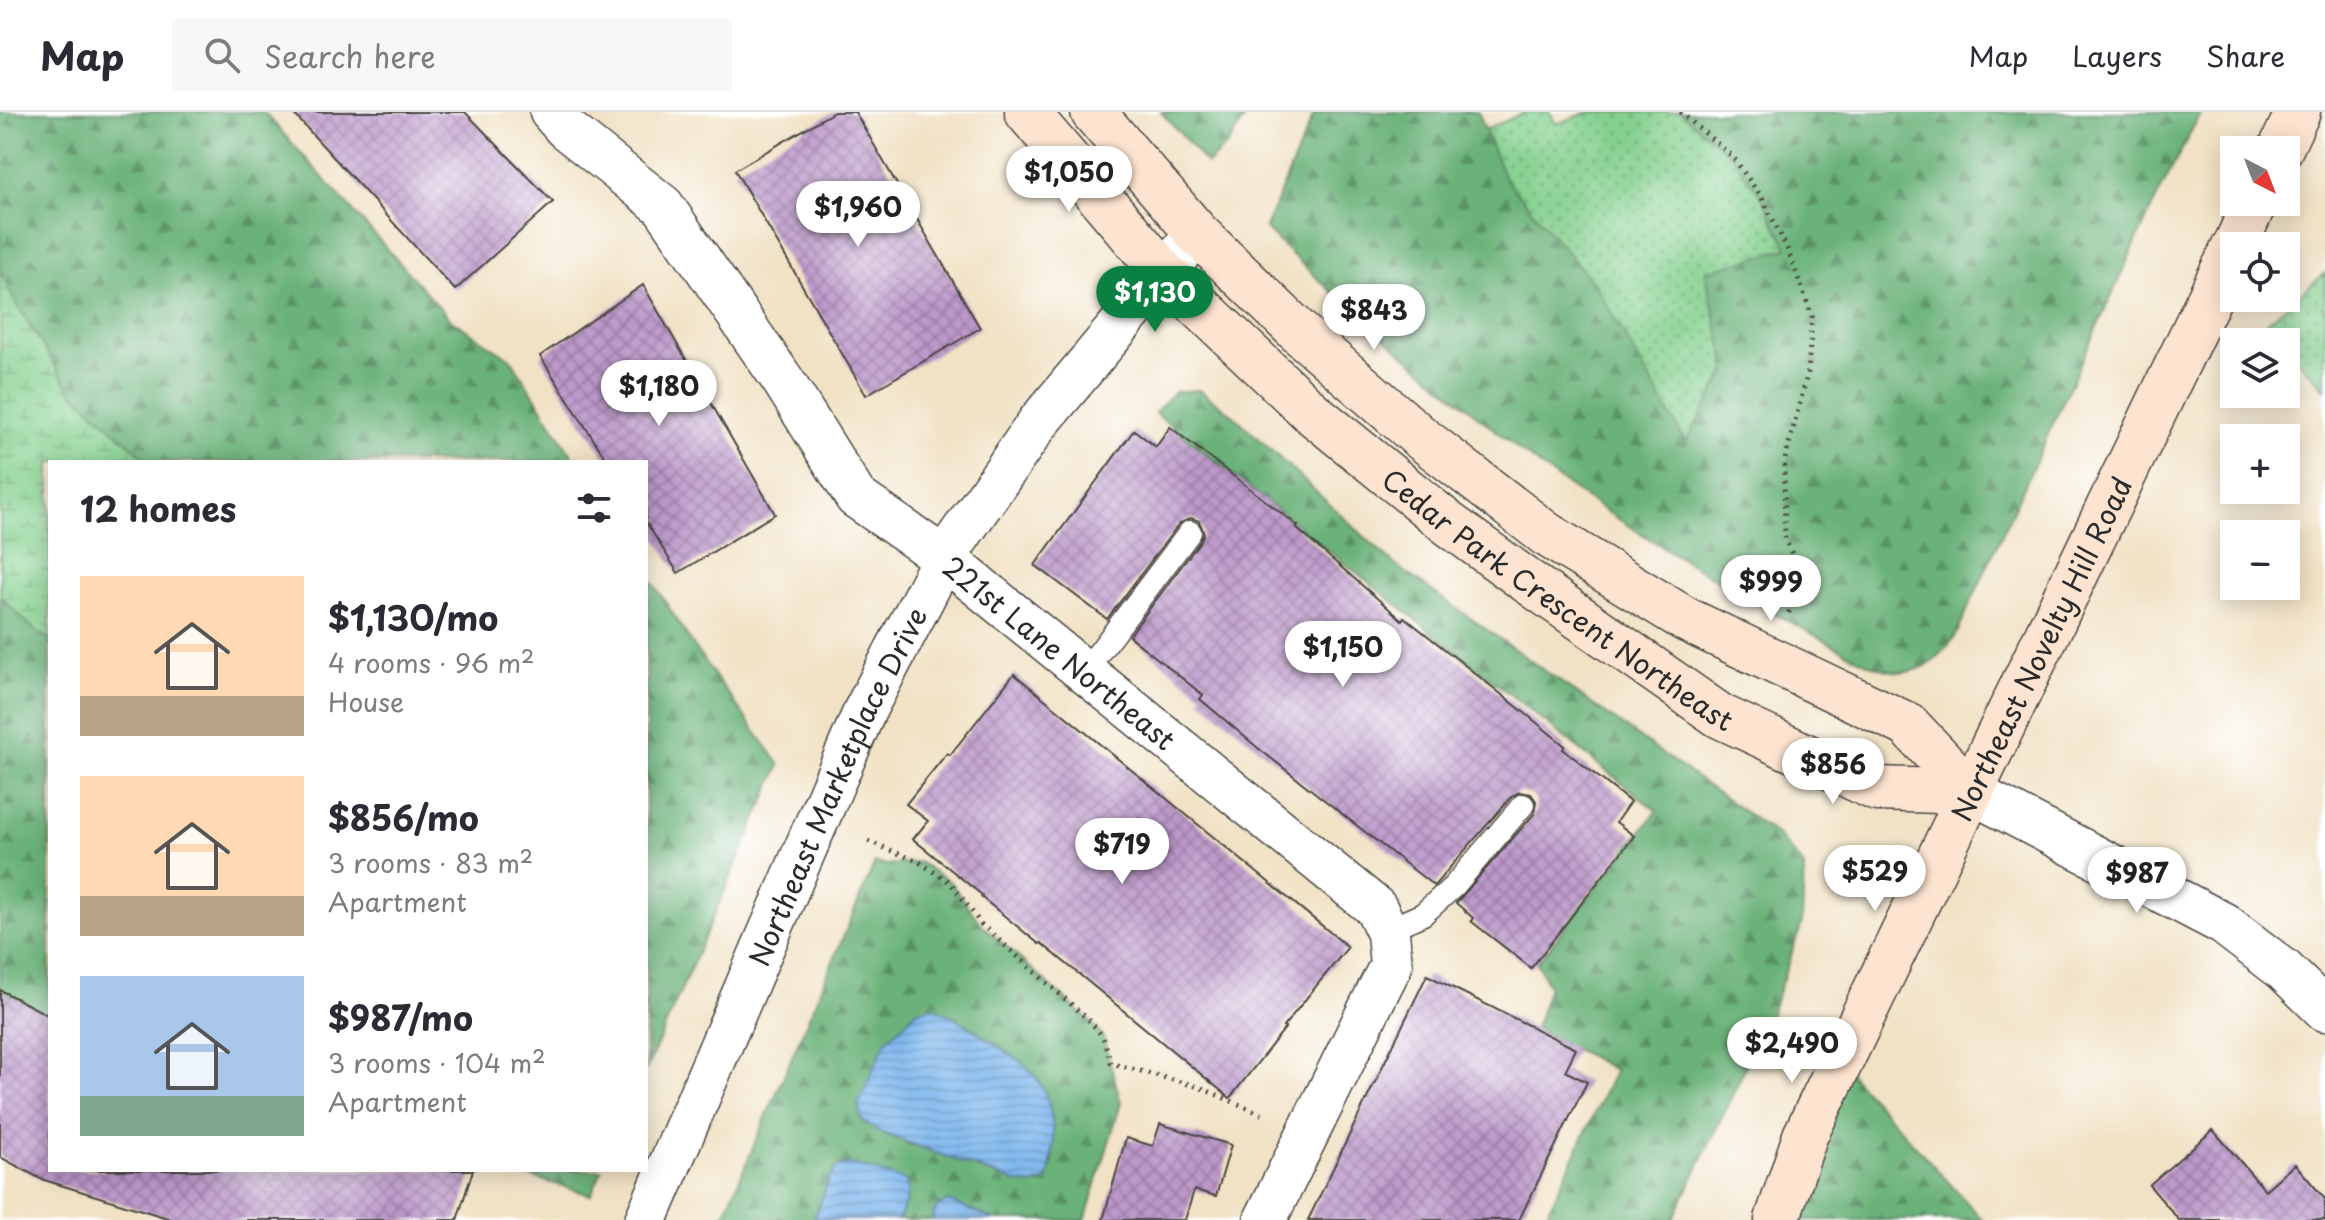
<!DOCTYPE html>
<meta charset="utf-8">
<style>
:root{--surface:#fff;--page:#f7f7f7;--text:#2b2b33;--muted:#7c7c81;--line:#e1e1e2;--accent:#0b8043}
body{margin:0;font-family:"Playpen Sans",sans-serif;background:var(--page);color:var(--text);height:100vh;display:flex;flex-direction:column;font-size:30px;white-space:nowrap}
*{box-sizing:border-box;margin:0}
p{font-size:26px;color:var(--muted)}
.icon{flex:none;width:44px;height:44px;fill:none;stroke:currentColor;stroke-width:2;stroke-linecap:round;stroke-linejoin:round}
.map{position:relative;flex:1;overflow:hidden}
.side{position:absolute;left:48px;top:348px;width:600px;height:712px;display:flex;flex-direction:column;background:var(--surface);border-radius:0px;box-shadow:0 4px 20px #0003}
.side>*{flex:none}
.needle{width:52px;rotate:138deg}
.buttons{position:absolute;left:2220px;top:24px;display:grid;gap:16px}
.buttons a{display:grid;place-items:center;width:80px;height:80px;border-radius:0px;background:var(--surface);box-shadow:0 4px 20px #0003;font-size:40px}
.price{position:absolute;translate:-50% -68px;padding:0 18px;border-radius:28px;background:#fff;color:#222;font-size:26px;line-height:52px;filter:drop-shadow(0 2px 4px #0008)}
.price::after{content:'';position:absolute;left:50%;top:48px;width:24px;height:18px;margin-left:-12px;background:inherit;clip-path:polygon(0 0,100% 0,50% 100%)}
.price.on{background:var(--accent);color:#fff}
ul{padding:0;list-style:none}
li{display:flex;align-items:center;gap:24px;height:200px;padding:0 32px}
li span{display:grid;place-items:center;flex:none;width:224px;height:160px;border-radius:0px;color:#555}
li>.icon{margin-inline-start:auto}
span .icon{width:96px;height:96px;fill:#fffc;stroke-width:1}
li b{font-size:34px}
h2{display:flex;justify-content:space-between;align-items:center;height:96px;padding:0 32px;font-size:34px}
header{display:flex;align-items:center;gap:48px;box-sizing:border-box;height:112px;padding:0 40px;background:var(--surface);border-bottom:2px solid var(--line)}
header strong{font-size:38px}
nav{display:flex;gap:44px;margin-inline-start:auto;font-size:28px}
.search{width:560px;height:72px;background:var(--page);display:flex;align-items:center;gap:20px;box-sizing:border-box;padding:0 28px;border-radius:0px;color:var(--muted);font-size:30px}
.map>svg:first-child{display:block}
.forest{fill:url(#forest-firs);stroke:#4b6e52;stroke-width:2;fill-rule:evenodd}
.wetland{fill:url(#wetland-marsh);stroke:#587e5c;stroke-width:2}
.park{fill:url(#park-dots);stroke:#587e5c;stroke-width:2}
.water{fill:url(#water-rules);stroke:#53708c;stroke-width:2}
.building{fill:url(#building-cross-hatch)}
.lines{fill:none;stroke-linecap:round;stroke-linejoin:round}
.lane-casing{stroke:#494642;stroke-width:25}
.street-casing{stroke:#494642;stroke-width:45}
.secondary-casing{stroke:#494642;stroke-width:47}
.path{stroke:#494642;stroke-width:5;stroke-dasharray:2 6;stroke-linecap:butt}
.lane{stroke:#fff;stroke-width:22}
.street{stroke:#fff;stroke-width:42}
.secondary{stroke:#fde4d0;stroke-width:44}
.labels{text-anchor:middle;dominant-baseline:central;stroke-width:6;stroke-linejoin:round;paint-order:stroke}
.street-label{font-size:28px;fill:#2b2b2b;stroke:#fff}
</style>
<header>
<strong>Map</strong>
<div class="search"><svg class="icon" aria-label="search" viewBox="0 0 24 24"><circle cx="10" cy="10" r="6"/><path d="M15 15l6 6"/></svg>Search here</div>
<nav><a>Map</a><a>Layers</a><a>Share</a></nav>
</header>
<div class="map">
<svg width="2325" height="1108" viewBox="0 0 2325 1108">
<defs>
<pattern id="forest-firs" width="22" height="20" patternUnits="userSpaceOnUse" patternTransform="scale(2)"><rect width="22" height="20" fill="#6bb279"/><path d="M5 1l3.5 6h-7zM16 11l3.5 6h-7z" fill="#589163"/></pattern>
<pattern id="wetland-marsh" width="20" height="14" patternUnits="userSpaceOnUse" patternTransform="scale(2)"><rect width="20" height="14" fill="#84d08e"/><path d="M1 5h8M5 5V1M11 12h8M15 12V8" fill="none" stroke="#6ca974"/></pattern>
<pattern id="park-dots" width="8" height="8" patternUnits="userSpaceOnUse" patternTransform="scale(2)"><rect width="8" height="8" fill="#84d08e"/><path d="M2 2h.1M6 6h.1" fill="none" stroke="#6ca974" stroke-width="1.8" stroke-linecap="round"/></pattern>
<pattern id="water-rules" width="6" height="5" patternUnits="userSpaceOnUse" patternTransform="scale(2)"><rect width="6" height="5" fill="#7bb6ed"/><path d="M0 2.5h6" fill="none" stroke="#6594c0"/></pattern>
<pattern id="building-cross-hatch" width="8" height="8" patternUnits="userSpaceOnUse" patternTransform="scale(2)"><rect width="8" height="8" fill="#bd99cb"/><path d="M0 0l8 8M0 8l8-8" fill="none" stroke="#9a7da5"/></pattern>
</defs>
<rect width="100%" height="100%" fill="#fff"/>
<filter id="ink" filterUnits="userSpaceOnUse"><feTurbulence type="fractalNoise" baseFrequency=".0125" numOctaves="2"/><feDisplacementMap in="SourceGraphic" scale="16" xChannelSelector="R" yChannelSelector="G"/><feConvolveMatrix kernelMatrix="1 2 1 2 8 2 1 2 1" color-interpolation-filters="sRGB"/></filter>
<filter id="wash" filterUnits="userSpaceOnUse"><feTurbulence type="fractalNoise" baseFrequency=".006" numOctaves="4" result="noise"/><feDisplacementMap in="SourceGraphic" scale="32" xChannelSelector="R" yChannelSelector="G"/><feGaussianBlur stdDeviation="1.8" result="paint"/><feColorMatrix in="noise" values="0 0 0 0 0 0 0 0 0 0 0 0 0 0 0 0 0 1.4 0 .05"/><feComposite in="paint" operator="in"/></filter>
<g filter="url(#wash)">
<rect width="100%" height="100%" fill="#f1e2c5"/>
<g class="forest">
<polygon points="0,0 264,0 450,207 511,247 576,350 149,350 70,278 13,186 0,158"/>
<polygon points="1161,0 1248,0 1248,1 1227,33 1207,52"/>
<path d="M 1315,0 L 1478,0 L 1505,66 L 1596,174 L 1686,330 L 1727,257 L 1705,159 L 1787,136 L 1762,86 L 1733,45 L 1680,0 L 2201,0 L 2153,93 L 1955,525 C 1941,544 1927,560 1901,560 C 1872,559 1839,535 1813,522 C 1776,504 1742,483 1707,462 C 1652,429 1597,395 1544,357 C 1509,331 1475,301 1441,273 C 1380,223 1320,172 1265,116 Z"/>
<polygon points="1199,278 1231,301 1394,452 1777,723 1804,754 1802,811 1771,901 1673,1108 1544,1108 1615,958 1535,916 1549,875 1537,851 1657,699 1155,301 1174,280"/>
<polygon points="646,460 697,539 780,653 646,958"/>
<polygon points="0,484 39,522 50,527 50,904 0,878"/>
<path d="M 919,750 L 950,770 L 981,812 L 1090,909 L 1103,925 L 1121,991 L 1085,1108 L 995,1108 L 948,1089 L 936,1096 L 932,1108 L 899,1108 L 908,1082 L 829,1067 L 814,1108 L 722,1108 L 875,751 L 885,753 ZM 862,1009 L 1052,1018 L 1053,1048 L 1047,1067 L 1016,1070 L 882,1021 Z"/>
<polygon points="1840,951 1983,1108 1777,1108"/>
<polygon points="510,1058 602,1058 591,1083"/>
</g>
<polygon class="wetland" points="0,158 13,186 70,278 149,350 50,350 50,527 39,522 0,484"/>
<g class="park">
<polygon points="1525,0 1550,0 1556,12 1589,0 1680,0 1733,45 1762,86 1787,136 1705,160 1727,257 1686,330 1596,174 1505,66 1485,18"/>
<polygon points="2325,161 2325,277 2286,236 2286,230 2280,230 2264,213"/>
</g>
<g class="water">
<path d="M 931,895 C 953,902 970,915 989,928 C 1002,937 1018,946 1029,957 C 1056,984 1058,1034 1047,1068 L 1032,1073 L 1016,1070 L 882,1021 L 862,1009 L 858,993 L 885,930 L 918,898 Z"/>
<polygon points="852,1052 906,1069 908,1082 899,1108 814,1108 829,1067 837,1055"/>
<polygon points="948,1089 995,1108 932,1108 936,1096"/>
</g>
<g id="blocks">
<g class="building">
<polygon points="292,0 465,0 553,90 455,178"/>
<polygon points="834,0 855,0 980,216 866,283 735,58"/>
<polygon points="643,173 775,402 678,461 646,410 646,350 608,350 540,244"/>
<polygon points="1170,315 1298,414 1296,416 1402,508 1404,505 1520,597 1565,634 1563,637 1630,690 1616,710 1634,724 1531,856 1471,809 1473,806 1456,791 1534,702 1536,689 1531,682 1519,680 1512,684 1434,774 1258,636 1200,587 1203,583 1129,524 1201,428 1204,421 1199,409 1191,406 1179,412 1107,507 1035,453 1134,318 1156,335"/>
<polygon points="1014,562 1348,835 1283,915 1285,916 1230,986 1041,831 1039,832 981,785 982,783 913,727 928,709 906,692 947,641 950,643"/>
<polygon points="1427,863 1576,937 1565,959 1587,970 1519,1108 1308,1108"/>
<polygon points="0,878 50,904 50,1058 473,1058 457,1108 174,1108 41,1067 0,1045"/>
<polygon points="1160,1012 1231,1033 1216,1084 1194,1078 1185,1108 1103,1108 1126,1026 1153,1034"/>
<polygon points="2213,1018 2265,1078 2295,1052 2325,1087 2325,1108 2179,1108 2149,1073"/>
</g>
</g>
</g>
<g filter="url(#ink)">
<use href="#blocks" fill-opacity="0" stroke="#494642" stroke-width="2"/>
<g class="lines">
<g class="lane-casing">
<g id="lane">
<polyline points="1085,559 1190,420"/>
<polyline points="1387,818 1423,802 1454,774 1523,693"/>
</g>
</g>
<g class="street-casing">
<g id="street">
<path id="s1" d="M 551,0 L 565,16 L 663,94 L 784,270 L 856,385 L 944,446 L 1376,796 L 1388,821 L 1391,853 L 1265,1108"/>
<polyline points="1971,680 2224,812 2284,858 2325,898"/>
<path id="s2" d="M 646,1108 L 865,598 L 944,446 L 1038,311 L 1197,121"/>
</g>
</g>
<g class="secondary-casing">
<g id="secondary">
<path id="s3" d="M 1027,0 L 1164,161 L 1311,300 L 1449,412 L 1523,466 L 1720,604 L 1877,677 L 1971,680"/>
<polyline points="1093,0 1197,121 1302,223 1420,325 1546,422 1685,507 1908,613 1971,680"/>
<polyline points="2280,38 2298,0"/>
<polyline points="2235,134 2255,90"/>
<path id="s4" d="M 1777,1108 L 1805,1024 L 2234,135"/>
</g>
</g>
<g class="path">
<polyline points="1680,0 1733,45 1762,86 1787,136 1812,204 1808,260 1784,351 1785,427 1797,453 1801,475 1787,504"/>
<polyline points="868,729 919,750 950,770 981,812 1090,909 1103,925 1111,951 1199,975 1266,1004"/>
</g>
<use href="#lane" class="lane"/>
<use href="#street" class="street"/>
<use href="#secondary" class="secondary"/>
</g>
</g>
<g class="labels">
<g class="street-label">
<text stroke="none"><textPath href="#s3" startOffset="724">Cedar Park Crescent Northeast</textPath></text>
<text stroke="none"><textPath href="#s4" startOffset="630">Northeast Novelty Hill Road</textPath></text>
<text stroke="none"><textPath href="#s1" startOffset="752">221st Lane Northeast</textPath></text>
<text stroke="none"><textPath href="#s2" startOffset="474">Northeast Marketplace Drive</textPath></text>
</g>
</g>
</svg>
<div class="buttons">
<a><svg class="needle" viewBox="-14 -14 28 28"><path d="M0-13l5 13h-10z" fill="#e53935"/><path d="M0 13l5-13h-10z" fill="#7c7c81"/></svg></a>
<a><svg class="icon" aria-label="locate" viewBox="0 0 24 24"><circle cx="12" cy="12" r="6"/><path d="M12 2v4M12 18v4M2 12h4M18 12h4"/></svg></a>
<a><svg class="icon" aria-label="layers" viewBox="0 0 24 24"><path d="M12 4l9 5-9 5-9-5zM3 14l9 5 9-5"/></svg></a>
<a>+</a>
<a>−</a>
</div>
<b class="price" style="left:1069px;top:102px">$1,050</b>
<b class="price" style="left:858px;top:137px">$1,960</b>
<b class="price on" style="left:1155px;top:222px">$1,130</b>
<b class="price" style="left:1374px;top:240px">$843</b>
<b class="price" style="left:659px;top:316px">$1,180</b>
<b class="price" style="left:1771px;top:511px">$999</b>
<b class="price" style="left:1343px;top:577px">$1,150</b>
<b class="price" style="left:1833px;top:694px">$856</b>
<b class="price" style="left:1122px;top:774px">$719</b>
<b class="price" style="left:1875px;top:801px">$529</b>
<b class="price" style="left:2137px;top:803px">$987</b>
<b class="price" style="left:1792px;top:973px">$2,490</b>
<section class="side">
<h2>12 homes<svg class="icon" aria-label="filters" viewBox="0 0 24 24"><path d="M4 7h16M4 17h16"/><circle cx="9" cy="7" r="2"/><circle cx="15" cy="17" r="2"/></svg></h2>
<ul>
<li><span style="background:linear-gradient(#ffd9b3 75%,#b9a48a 0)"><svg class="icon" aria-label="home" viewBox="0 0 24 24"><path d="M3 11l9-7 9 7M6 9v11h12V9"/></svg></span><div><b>$1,130/mo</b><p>4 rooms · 96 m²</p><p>House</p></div></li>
<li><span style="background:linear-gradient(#ffd9b3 75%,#b9a48a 0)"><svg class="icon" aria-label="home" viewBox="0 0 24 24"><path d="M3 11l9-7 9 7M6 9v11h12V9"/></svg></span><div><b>$856/mo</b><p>3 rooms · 83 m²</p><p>Apartment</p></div></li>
<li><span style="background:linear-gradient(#a9c7e8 75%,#7fa58c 0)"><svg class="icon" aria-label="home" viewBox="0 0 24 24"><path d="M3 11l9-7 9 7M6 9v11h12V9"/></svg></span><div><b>$987/mo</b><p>3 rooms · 104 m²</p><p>Apartment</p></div></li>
</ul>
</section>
</div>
